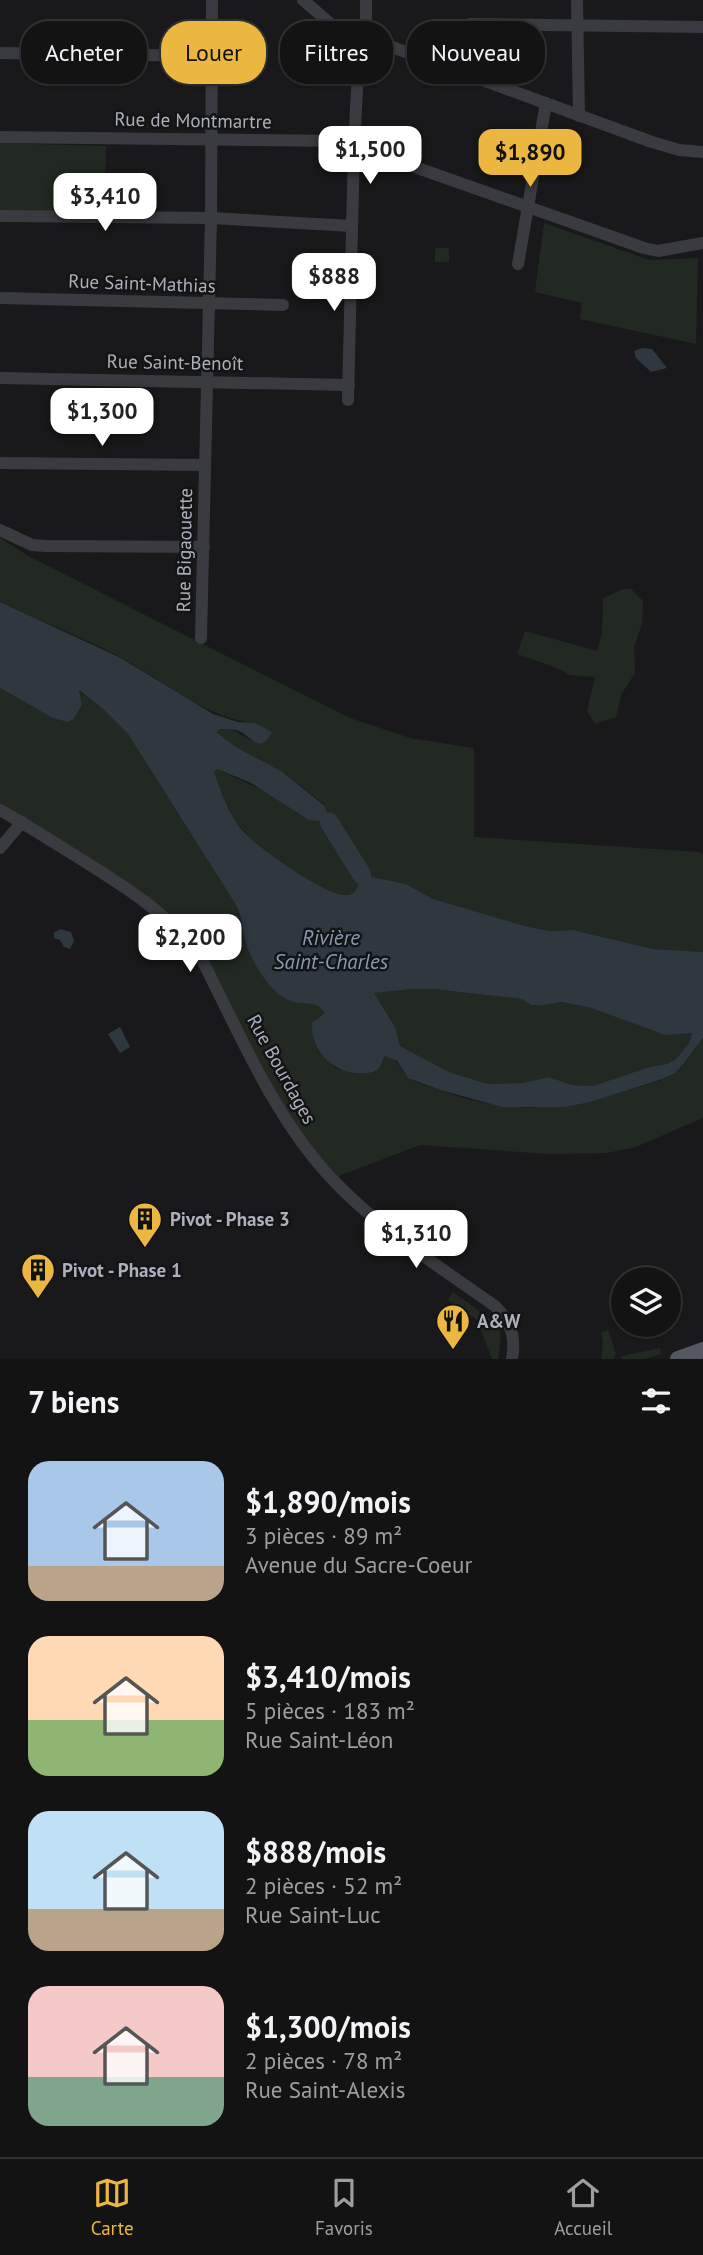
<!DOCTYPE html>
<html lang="fr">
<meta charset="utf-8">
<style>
:root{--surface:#131314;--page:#1c1c1d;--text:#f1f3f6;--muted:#9d9ea0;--line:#323234;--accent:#ebb741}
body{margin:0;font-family:"PT Sans",sans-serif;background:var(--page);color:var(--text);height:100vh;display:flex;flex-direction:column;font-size:26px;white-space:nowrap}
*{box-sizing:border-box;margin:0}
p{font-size:23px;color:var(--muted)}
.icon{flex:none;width:38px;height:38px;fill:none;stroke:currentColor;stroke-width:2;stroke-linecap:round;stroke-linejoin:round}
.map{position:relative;height:1359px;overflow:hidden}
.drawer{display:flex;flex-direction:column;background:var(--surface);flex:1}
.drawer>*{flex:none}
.hud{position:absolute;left:21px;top:21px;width:662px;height:63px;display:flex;gap:14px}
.controls{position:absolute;left:611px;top:1267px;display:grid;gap:14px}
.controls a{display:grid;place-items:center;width:70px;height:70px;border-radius:50%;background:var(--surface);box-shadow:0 2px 5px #0004,0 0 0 2px var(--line);font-size:35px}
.price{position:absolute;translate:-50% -60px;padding:0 16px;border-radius:14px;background:#fff;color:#222;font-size:23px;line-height:46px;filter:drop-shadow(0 2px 4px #0008)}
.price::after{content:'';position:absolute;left:50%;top:42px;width:21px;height:16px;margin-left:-10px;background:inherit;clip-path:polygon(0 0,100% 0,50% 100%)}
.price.current{background:var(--accent);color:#111}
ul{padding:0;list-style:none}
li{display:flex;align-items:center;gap:21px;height:175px;padding:0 28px}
li span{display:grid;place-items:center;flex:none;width:196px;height:140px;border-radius:21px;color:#555}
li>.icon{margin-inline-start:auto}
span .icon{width:84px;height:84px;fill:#fffc;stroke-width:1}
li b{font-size:30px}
h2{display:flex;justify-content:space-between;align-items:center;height:84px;padding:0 28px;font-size:30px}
.chip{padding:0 24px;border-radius:28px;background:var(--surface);box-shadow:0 2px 5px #0004,0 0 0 2px var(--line);font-size:24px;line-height:63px}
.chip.current{background:var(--accent);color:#111}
.tab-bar{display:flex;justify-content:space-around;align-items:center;height:98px;border-top:2px solid var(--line);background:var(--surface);font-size:19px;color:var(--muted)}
.tab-bar a{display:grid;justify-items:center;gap:4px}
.tab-bar .current{color:var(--accent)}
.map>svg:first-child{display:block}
.green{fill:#212922}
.water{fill:#2f373f;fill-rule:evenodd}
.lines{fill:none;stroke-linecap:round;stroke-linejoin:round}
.river{stroke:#2f373f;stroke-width:19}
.minor{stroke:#3a3b40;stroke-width:12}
.major{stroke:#56585f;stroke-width:16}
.labels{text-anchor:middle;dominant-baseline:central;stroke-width:5;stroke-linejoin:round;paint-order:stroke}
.street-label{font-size:19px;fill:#acb0ba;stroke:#141416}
.poi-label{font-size:19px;font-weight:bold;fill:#acb0ba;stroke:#141416;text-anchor:start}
.water-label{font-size:21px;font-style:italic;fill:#859cb3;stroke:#141416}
</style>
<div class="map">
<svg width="703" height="1359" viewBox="0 0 703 1359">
<rect width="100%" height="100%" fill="#19191b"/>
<g class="green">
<polygon points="0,143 106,146 104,213 0,210"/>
<polygon points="544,223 649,260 698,258 696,344 580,319 582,303 535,292"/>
<rect x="435" y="248" width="14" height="14"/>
<path d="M 0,538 L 32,558 L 350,718 L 410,738 L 474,748 L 474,837 L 700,852 L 703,854 L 703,952 L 653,949 L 573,930 L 549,931 L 525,926 L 433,899 L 406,884 L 362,876 C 359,884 357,894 346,895 C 325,896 256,846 242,829 C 228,812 221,793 213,772 L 217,769 L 329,822 L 325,805 L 281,771 L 236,747 L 215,732 C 236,719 249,751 268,740 L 255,723 C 204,718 166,682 122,658 C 82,637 40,621 0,602 Z"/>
<polygon points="623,589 631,589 643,601 642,624 634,647 635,673 621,695 616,717 595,724 587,711 595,677 570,675 557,668 517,654 525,631 597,651 602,633 603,598"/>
<path d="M 0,688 L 53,717 L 74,719 L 82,705 L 77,689 L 103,709 L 128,734 L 236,905 C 242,917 242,930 246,943 C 250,957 261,976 272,986 C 286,1000 313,997 326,1014 L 321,1017 L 321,1052 L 335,1068 L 360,1074 L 374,1072 L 380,1068 L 385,1056 C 399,1059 399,1068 408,1077 C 414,1083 429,1086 437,1089 C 508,1116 561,1111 632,1089 C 646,1084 665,1082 676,1071 C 687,1062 695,1049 703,1038 L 703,1118 L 636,1147 L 607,1153 L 548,1154 L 420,1145 L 331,1179 L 308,1151 L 200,956 L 171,922 L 0,810 Z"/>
<polygon points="412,989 433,989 522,999 531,1005 539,1006 562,1002 591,1008 665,1035 692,1032 689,1043 676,1059 667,1064 649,1067 593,1086 572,1085 549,1077 522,1083 488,1084 449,1072 400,1046 395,1027 373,992"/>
<polygon points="453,1292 497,1324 501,1336 498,1359 492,1359 477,1320 448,1300"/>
<polygon points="608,1330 616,1353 614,1359 601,1359 603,1341 601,1333"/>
<polygon points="660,1348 661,1354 645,1359 621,1359 622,1356"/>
</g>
<g class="water">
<polygon points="642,348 652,349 667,368 651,372 636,358 634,351"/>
<path d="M 0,602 L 121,658 L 213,714 L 238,722 L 255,723 L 272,732 C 260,756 251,736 239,731 C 234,729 225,729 220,729 L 216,732 L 236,747 L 281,771 L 325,806 L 329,822 L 309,820 L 251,783 L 217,769 L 214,772 C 221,793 228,812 242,830 C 256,846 326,897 347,895 C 357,894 359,883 362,875 L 406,884 L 433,899 L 525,926 L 549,931 L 573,930 L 653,949 L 703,952 L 703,1038 L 685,1062 L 675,1073 L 663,1079 L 590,1102 L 565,1107 L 502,1107 L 440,1090 L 408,1078 L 397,1061 L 385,1056 C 382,1061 381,1068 377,1070 C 371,1074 361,1074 355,1073 C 330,1070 311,1049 312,1023 L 325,1013 C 314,998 300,1007 286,999 C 269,990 254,965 247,947 C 242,933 243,918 236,905 L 128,734 L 103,709 L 79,690 L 82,705 L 74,719 L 68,722 L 53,718 L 0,688 ZM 412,989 L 433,989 L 522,999 L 531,1005 L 539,1006 L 562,1002 L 591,1008 L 665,1035 L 692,1033 L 689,1043 L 676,1059 L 667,1064 L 649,1067 L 593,1086 L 572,1085 L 549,1077 L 522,1083 L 488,1084 L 449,1072 L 400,1046 L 395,1027 L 374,993 Z"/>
<polygon points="60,929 71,932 74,941 70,949 64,947 60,940 54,938 54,933"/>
<polygon points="120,1027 130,1047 120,1053 108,1034"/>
</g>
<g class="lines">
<polyline class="river" points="329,822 362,875"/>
<g class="minor">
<polyline points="303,0 332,25 652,142 679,150 703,152"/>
<polyline points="577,0 579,116"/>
<polyline points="0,53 211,56"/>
<polyline points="466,73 470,24 703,27"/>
<polyline points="0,137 341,141 644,248 658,251 703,243"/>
<polyline points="0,216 211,218 352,226"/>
<polyline points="518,264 546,103"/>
<polyline points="0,298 283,305"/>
<polyline points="0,378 349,385"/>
<polyline points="348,400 354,146 359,53 366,38 366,0"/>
<polyline points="0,463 205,465"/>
<polyline points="0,530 32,545 46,546 204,547"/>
<polyline points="201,638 211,218 212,0"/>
<path d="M 0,810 C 27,825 53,842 79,858 C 124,886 168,913 200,956 C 238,1030 274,1118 332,1179 C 379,1229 440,1267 495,1306 C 511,1322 516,1336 512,1359"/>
<polyline points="0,848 22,822"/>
</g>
<polyline class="major" points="678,1359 703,1350"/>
</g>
<defs>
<g id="building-pin" transform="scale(1.75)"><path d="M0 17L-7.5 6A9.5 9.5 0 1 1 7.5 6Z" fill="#ebb741" stroke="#141416"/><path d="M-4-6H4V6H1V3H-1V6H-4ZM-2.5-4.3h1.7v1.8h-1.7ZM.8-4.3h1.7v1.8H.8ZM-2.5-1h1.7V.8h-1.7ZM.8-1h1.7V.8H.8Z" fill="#111"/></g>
<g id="restaurant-pin" transform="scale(1.75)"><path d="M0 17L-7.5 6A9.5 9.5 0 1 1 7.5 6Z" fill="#ebb741" stroke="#141416"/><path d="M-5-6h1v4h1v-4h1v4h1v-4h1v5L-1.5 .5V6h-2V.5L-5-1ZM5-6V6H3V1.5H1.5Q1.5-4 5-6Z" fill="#111"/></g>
</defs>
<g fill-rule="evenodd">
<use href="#building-pin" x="145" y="1219"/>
<use href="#building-pin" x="38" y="1270"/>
<use href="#restaurant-pin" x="453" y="1321"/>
</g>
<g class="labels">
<g class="street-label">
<text transform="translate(193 120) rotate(1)">Rue de Montmartre</text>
<text transform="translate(142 283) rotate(2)">Rue Saint-Mathias</text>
<text transform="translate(175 362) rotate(1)">Rue Saint-Benoît</text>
<text transform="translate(184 550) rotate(-89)">Rue Bigaouette</text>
<text transform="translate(282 1069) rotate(61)">Rue Bourdages</text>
</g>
<g class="poi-label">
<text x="170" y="1219">Pivot - Phase 3</text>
<text x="62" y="1270">Pivot - Phase 1</text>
<text x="477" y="1321">A&amp;W</text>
</g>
<g class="water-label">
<text x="331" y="937">Rivière<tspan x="331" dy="24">Saint-Charles</tspan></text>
</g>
</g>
</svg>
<div class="controls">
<a><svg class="icon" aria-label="layers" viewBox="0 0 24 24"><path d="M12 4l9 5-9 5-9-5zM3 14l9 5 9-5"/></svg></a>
</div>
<b class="price" style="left:370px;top:186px">$1,500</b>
<b class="price current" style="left:530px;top:189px">$1,890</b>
<b class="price" style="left:105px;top:233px">$3,410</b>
<b class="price" style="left:334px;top:313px">$888</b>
<b class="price" style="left:102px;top:448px">$1,300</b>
<b class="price" style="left:190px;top:974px">$2,200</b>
<b class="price" style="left:416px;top:1270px">$1,310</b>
<div class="hud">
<a class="chip">Acheter</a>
<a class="chip current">Louer</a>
<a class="chip">Filtres</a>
<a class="chip">Nouveau</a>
</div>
</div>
<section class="drawer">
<h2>7 biens<svg class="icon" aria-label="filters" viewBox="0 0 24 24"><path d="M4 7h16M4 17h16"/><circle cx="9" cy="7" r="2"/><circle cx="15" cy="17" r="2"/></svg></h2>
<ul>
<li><span style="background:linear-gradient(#a9c7e8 75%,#b9a48a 0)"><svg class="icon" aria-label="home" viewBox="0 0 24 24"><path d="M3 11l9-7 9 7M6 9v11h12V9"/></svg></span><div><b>$1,890/mois</b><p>3 pièces · 89 m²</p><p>Avenue du Sacre-Coeur</p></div></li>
<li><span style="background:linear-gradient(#ffd9b3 60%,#8fb573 0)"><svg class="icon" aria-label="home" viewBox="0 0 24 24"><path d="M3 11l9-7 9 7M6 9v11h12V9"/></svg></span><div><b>$3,410/mois</b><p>5 pièces · 183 m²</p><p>Rue Saint-Léon</p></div></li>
<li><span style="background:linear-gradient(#bfe0f5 70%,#b9a48a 0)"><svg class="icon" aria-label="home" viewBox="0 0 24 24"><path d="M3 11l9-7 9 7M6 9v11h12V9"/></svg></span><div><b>$888/mois</b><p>2 pièces · 52 m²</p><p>Rue Saint-Luc</p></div></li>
<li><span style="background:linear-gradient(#f6c9c9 65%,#7fa58c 0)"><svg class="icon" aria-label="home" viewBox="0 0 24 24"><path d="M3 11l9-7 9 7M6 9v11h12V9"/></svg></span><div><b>$1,300/mois</b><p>2 pièces · 78 m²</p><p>Rue Saint-Alexis</p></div></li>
</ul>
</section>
<nav class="tab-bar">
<a class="current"><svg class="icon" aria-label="map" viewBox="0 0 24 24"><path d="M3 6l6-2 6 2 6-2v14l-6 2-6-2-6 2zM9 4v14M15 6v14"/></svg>Carte</a>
<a><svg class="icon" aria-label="saved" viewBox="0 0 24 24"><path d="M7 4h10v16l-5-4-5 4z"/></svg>Favoris</a>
<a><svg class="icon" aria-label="home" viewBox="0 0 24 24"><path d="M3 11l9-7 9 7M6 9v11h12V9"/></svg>Accueil</a>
</nav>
